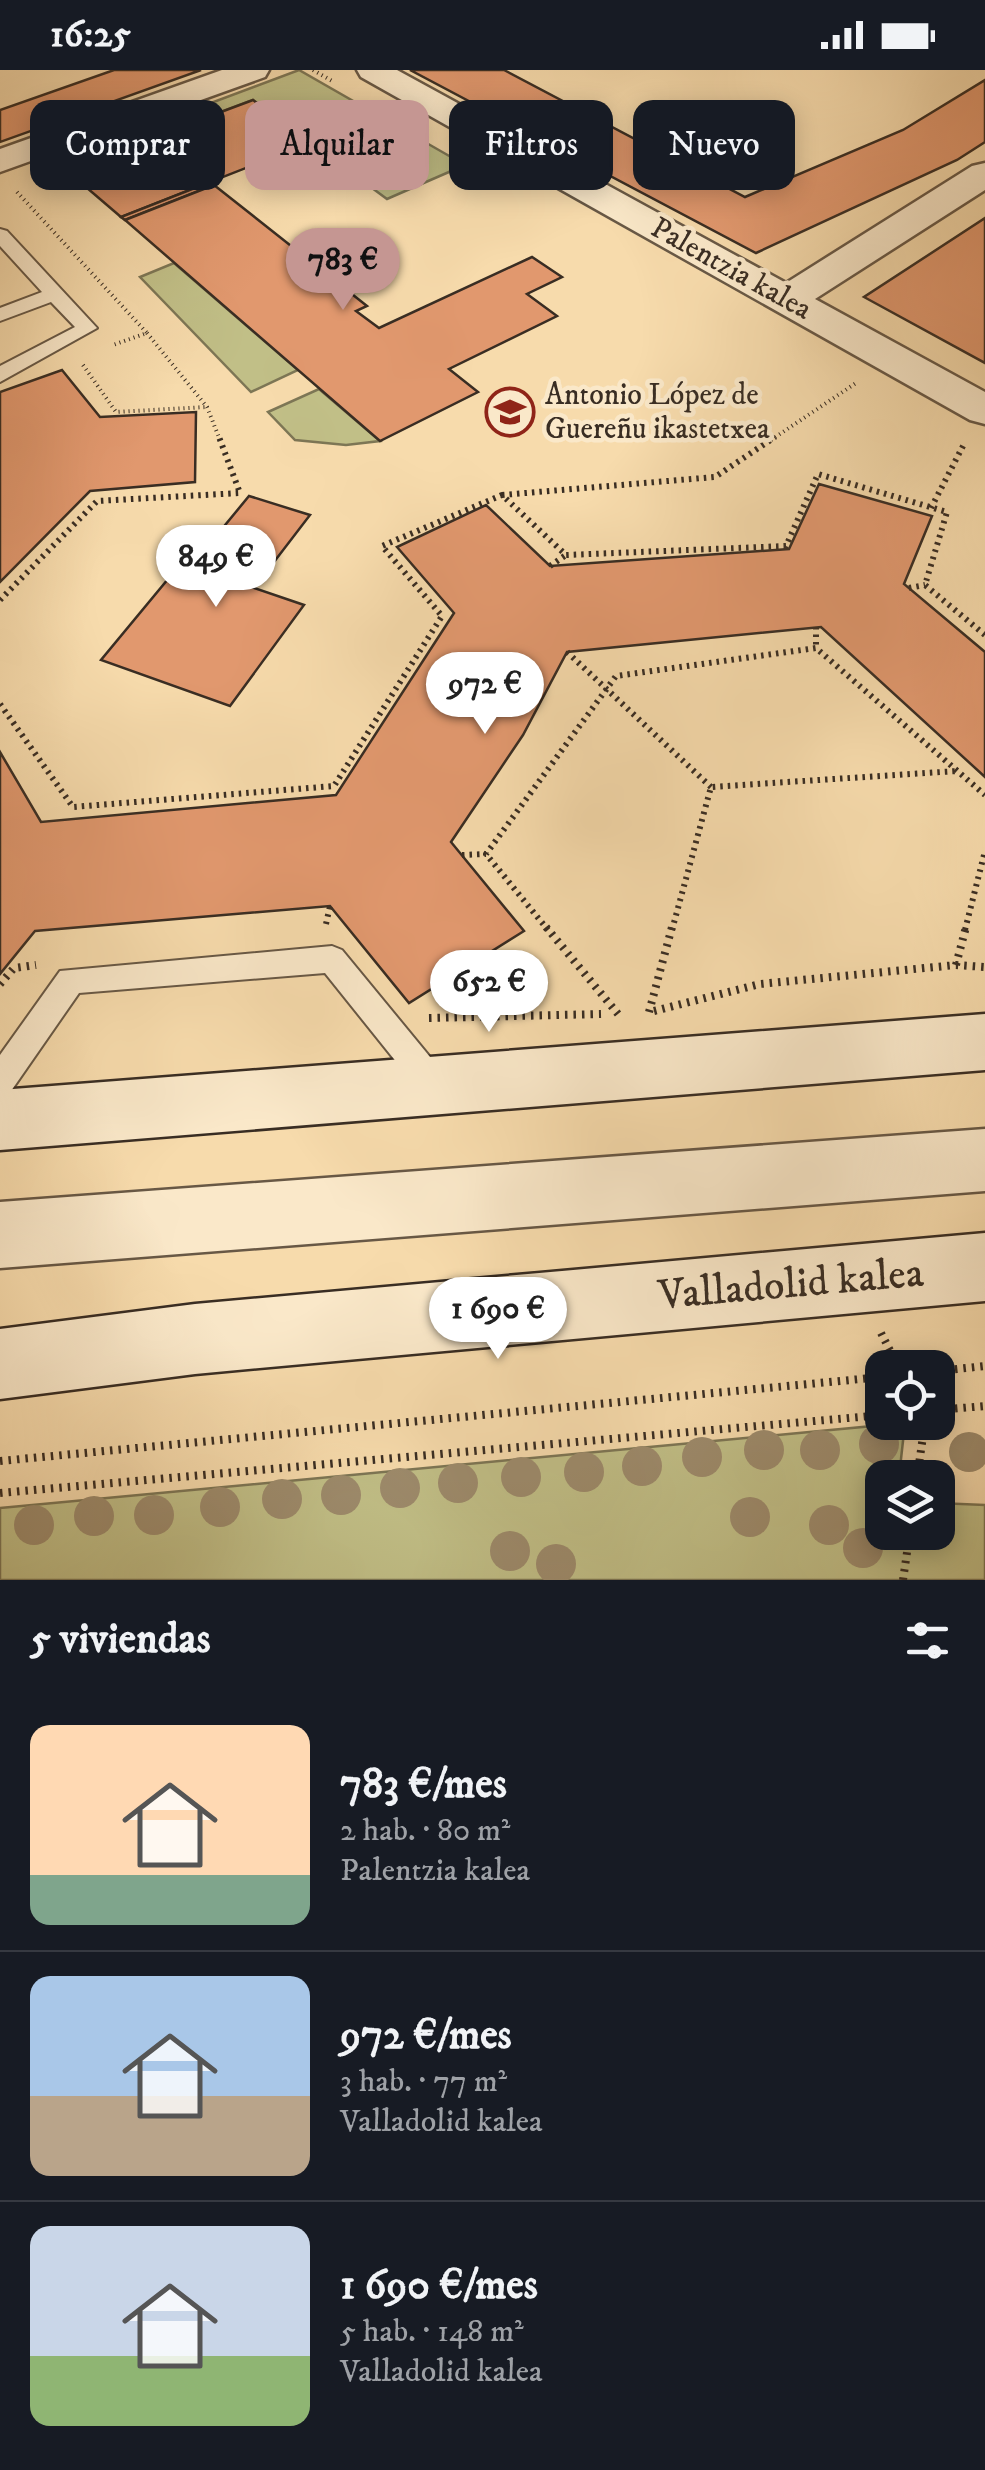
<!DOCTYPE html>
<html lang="es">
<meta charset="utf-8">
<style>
:root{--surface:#171b24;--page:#242831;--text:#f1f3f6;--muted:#9ea1a6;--line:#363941;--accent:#c59692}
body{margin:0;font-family:"IM FELL DW Pica",serif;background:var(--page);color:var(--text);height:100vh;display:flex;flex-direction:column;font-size:38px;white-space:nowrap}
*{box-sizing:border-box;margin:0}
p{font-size:32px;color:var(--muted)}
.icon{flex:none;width:55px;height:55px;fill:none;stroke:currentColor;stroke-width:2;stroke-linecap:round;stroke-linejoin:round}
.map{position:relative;height:1510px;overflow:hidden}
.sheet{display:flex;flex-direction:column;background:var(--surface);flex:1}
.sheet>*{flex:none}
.top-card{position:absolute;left:30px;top:30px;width:925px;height:90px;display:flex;gap:20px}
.fabs{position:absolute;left:865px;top:1280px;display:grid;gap:20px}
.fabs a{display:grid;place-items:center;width:90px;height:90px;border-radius:20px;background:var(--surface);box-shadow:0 5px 25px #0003;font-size:50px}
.price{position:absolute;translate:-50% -85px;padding:0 22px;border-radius:35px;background:#fff;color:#222;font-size:32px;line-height:65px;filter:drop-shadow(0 2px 5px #0008)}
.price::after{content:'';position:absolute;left:50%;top:60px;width:30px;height:22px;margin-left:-15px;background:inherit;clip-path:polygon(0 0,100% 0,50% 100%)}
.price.current{background:var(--accent);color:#111}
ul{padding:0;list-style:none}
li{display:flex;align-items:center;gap:30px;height:250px;padding:0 30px}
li+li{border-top:2px solid var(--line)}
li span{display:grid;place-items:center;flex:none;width:280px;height:200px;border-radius:20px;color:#555}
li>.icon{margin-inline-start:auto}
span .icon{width:120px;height:120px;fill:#fffc;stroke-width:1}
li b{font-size:42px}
h2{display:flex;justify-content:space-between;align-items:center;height:120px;padding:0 30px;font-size:42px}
.pill{padding:0 35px;border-radius:20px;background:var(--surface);box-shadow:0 5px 25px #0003;font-size:35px;line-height:90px}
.pill.current{background:var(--accent);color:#111}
.status{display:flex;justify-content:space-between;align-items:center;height:70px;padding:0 50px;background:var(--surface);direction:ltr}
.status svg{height:28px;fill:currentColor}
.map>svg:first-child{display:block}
.green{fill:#c1bf87;stroke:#7d7655;stroke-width:2.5}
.building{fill:#e1986e;stroke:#392d23;stroke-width:2.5}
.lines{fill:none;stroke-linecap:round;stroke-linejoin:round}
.lane-casing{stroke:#685845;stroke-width:4}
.street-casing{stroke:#685845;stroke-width:5}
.secondary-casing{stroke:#392d23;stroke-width:5}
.path-far2{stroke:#392d23;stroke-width:4;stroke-dasharray:1 4;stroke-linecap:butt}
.path-far1{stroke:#392d23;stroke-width:6;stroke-dasharray:2.5 5;stroke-linecap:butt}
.path{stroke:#392d23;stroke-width:8;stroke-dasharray:2.5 6;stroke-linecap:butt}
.lane{fill:#fae8c9;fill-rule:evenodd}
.street{fill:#fae8c9;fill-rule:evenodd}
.secondary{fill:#fae8c9;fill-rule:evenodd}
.tree{fill:#9d8b6c}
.labels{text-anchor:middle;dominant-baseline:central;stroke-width:9;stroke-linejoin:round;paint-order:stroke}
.far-street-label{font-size:30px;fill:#392d23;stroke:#fae8c9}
.far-poi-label{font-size:30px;fill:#392d23;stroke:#fae8c9;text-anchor:start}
.near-street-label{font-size:42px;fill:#392d23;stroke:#fae8c9}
</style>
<div class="status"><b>16:25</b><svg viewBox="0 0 49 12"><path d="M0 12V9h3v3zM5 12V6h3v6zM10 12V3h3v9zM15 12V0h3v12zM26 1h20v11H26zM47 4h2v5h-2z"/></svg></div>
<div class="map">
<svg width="985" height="1510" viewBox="0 0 985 1510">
<rect width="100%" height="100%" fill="#f7dbac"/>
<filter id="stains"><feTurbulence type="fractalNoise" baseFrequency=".002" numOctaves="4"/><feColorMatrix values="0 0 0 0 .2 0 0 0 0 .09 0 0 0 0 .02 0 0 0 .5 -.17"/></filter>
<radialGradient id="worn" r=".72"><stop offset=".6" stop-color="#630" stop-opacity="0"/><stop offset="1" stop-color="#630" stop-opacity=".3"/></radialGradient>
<g class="green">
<polygon points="299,0 465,95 387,129 253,30 67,99 79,111 57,118 37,98"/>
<polygon points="174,193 298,300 251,322 140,207"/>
<polygon points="319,319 380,371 346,375 295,370 268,342"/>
<polygon points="905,1353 899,1407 882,1408 882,1462 938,1462 938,1433 985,1435 985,1510 0,1510 0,1438"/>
</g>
<g class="building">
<polygon points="114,0 201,0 0,72 0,40"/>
<polygon points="410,0 504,0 745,127 903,60 985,10 985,72 957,90 756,183"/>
<polygon points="253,30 312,72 121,147 66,100"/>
<polygon points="210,112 214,115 125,150 121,147"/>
<polygon points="214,115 367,236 356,241 379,258 532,187 562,207 527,224 557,246 449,299 478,322 380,371 125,150"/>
<polygon points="985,148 985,293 864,227"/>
<polygon points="62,300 100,347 196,342 195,412 90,421 0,512 0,322"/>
<polygon points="819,414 932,446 904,514 985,582 985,707 821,557 567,582 523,665 451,772 524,861 409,933 330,836 35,861 0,904 0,682 41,752 336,725 454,543 397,477 486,435 550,496 789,479"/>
<polygon points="249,426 310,445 254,518 304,535 230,636 101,590 183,491 193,494"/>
</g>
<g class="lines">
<g class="lane-casing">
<g id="lane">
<polygon points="0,159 7,161 97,258 0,312 0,296 75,257 51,232 0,251 0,238 42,222 0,176"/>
<polygon points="332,876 342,880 444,1004 449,1014 444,1024 433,1029 422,1024 325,903 79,923 11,1021 0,1026 0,985 60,901"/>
</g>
</g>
<g class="street-casing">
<g id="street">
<polygon points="222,0 269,0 265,7 0,102 0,79"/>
<polygon points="357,0 397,0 786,213 972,96 985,93 985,120 815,229 985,322 985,354 970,350 361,7"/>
<polygon points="985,1059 985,1121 0,1198 0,1132"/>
</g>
</g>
<g class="secondary-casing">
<g id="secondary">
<polygon points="985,944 985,1000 0,1080 0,1020"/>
<polygon points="985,1163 985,1231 195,1304 0,1329 0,1259 195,1234"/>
</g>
</g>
<g class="path-far2">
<polyline points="313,0 334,12"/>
<polyline points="17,122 147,263 113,275"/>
<polyline points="147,263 207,337 220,370"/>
<polyline points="83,295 116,342 206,337"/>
<polyline points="771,370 856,313"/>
</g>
<g class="path-far1">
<polyline points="502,425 715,407 775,367"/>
<polyline points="931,438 964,374"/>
<polyline points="550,496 566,485"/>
<polyline points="909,518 925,515"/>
<polyline points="0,530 97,431 240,423 219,367"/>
<polyline points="816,557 816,578"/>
<polyline points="567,582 711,717"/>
<polyline points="0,634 73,737 334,716 442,546 382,476 502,425 566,485 786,476 818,404 947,442 925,515 985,565"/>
<polyline points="462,785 486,784"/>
<polyline points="326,854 330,836"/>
<polyline points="548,860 486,784 616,606 816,578 985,725"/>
<polyline points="672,860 711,717 957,701"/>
<polyline points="965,860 985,781"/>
</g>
<g class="path">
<polyline points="546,857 618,944"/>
<polyline points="956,895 966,857"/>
<polyline points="0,914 14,898 36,895"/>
<polyline points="654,941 760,914 956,895 985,897"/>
<polyline points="649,942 672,857"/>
<polyline points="429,948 601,944"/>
<polyline points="881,1263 899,1298"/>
<polyline points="938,1301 985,1296"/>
<polyline points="938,1340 985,1336"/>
<polyline points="0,1391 882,1307"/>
<polyline points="917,1408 925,1352"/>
<polyline points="0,1423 882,1345"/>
<polyline points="903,1510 910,1462"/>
</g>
<use href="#lane" class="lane"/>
<use href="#street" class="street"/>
<use href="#secondary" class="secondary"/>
</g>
<g class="tree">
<circle cx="879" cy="1374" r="20"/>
<circle cx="764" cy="1380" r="20"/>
<circle cx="820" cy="1380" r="20"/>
<circle cx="969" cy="1382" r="20"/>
<circle cx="702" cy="1387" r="20"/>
<circle cx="642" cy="1396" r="20"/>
<circle cx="584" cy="1402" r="20"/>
<circle cx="521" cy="1407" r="20"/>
<circle cx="458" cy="1413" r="20"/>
<circle cx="400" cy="1418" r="20"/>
<circle cx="341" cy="1425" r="20"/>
<circle cx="282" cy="1429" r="20"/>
<circle cx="220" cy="1437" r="20"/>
<circle cx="154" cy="1445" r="20"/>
<circle cx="94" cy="1446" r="20"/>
<circle cx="750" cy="1447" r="20"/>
<circle cx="34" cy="1455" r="20"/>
<circle cx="829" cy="1455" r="20"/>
<circle cx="863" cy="1478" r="20"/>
<circle cx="510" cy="1481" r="20"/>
<circle cx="556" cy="1494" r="20"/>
</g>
<defs>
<g id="school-ring" transform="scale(2.5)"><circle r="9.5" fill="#fae8c9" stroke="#8f2418" stroke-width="1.5"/><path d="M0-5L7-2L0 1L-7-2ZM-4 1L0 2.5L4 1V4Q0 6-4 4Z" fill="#8f2418"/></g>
</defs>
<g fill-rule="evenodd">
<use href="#school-ring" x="510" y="342"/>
</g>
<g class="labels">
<g class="far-street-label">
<text transform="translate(731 199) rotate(29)">Palentzia kalea</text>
</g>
<g class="far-poi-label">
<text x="545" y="325">Antonio López de<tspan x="545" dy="34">Guereñu ikastetxea</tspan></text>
</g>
<g class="near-street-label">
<text transform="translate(791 1215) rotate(-5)">Valladolid kalea</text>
</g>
</g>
<rect width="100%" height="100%" filter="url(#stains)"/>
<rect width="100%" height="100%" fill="url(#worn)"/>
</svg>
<div class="fabs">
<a><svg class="icon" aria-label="locate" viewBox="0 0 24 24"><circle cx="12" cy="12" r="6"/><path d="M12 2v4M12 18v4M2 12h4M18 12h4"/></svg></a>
<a><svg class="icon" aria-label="layers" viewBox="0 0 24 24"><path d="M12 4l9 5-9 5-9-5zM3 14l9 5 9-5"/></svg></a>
</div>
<b class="price current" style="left:343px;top:243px">783 €</b>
<b class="price" style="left:216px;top:540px">849 €</b>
<b class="price" style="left:485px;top:667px">972 €</b>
<b class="price" style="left:489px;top:965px">652 €</b>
<b class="price" style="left:498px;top:1292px">1 690 €</b>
<div class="top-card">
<a class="pill">Comprar</a>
<a class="pill current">Alquilar</a>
<a class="pill">Filtros</a>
<a class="pill">Nuevo</a>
</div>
</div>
<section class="sheet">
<h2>5 viviendas<svg class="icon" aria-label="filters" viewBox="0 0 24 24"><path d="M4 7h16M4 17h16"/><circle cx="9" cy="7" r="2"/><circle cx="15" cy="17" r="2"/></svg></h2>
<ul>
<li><span style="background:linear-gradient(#ffd9b3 75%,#7fa58c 0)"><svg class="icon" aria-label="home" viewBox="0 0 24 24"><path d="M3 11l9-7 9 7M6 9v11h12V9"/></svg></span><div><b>783 €/mes</b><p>2 hab. · 80 m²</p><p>Palentzia kalea</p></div></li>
<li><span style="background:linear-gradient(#a9c7e8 60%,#b9a48a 0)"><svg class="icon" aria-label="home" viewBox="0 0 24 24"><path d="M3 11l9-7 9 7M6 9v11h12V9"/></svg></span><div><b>972 €/mes</b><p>3 hab. · 77 m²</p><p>Valladolid kalea</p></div></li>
<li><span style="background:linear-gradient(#c9d6e8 65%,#8fb573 0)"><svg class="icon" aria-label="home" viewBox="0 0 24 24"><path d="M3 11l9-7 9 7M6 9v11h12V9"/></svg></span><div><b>1 690 €/mes</b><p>5 hab. · 148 m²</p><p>Valladolid kalea</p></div></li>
</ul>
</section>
